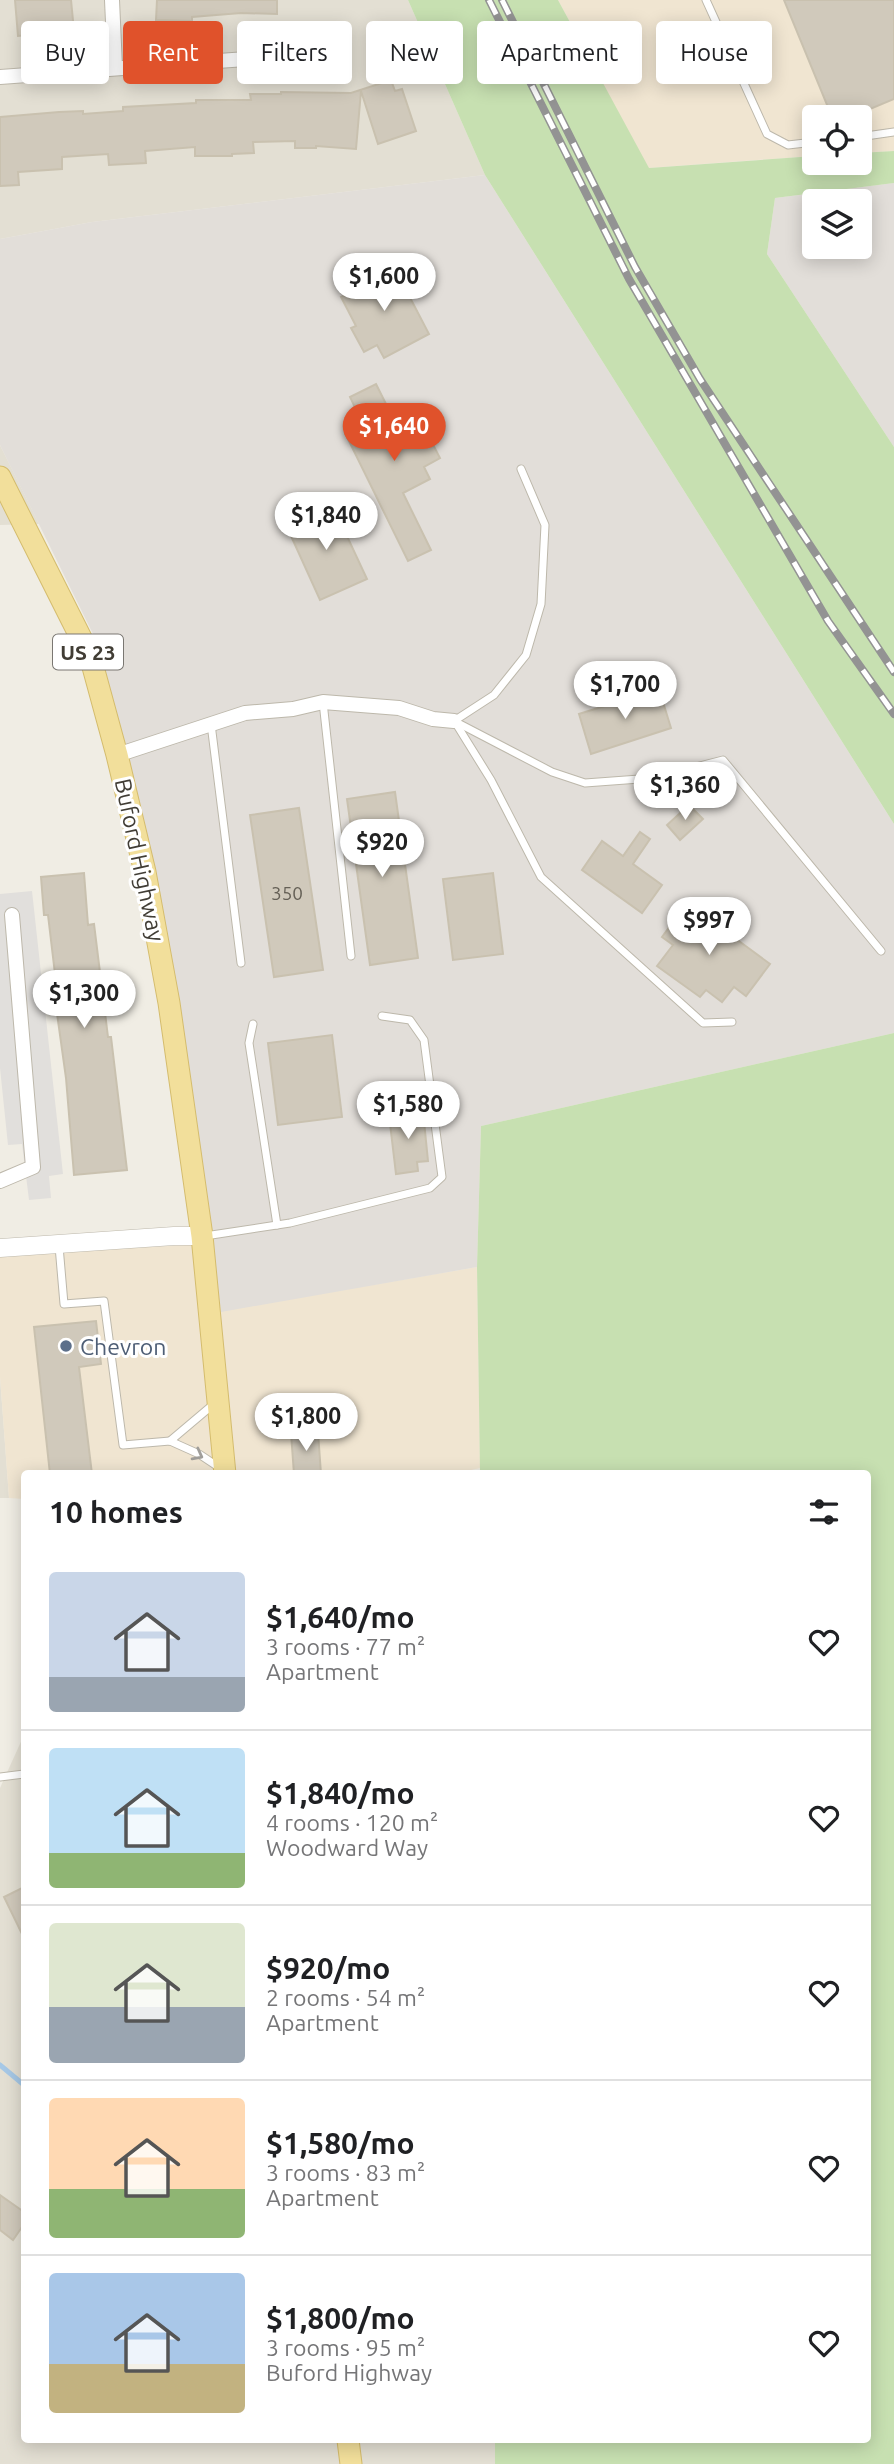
<!DOCTYPE html>
<meta charset="utf-8">
<style>
:root{--surface:#fff;--page:#f6f6f6;--text:#202124;--muted:#757577;--line:#e0e0e0;--accent:#e0522b}
body{margin:0;font-family:Ubuntu,sans-serif;background:var(--page);color:var(--text);height:100vh;display:flex;flex-direction:column;font-size:26px;white-space:nowrap}
*{box-sizing:border-box;margin:0}
p{font-size:23px;color:var(--muted)}
.icon{flex:none;width:38px;height:38px;fill:none;stroke:currentColor;stroke-width:2;stroke-linecap:round;stroke-linejoin:round}
.map{position:relative;flex:1;overflow:hidden}
.details{position:absolute;left:21px;top:1470px;width:850px;height:973px;display:flex;flex-direction:column;background:var(--surface);border-radius:7px;box-shadow:0 4px 18px #0003}
.details>*{flex:none}
.guide{position:absolute;left:21px;top:21px;width:852px;height:63px;display:flex;gap:14px}
.controls{position:absolute;left:802px;top:105px;display:grid;gap:14px}
.controls a{display:grid;place-items:center;width:70px;height:70px;border-radius:7px;background:var(--surface);box-shadow:0 4px 18px #0003;font-size:35px}
.price{position:absolute;translate:-50% -60px;padding:0 16px;border-radius:24px;background:#fff;color:#222;font-size:23px;line-height:46px;filter:drop-shadow(0 2px 4px #0008)}
.price::after{content:'';position:absolute;left:50%;top:42px;width:21px;height:16px;margin-left:-10px;background:inherit;clip-path:polygon(0 0,100% 0,50% 100%)}
.price.selected{background:var(--accent);color:#fff}
ul{padding:0;list-style:none}
li{display:flex;align-items:center;gap:21px;height:175px;padding:0 28px}
li+li{border-top:2px solid var(--line)}
li span{display:grid;place-items:center;flex:none;width:196px;height:140px;border-radius:7px;color:#555}
li>.icon{margin-inline-start:auto}
span .icon{width:84px;height:84px;fill:#fffc;stroke-width:1}
li b{font-size:30px}
h2{display:flex;justify-content:space-between;align-items:center;height:84px;padding:0 28px;font-size:30px}
.chip{padding:0 24px;border-radius:7px;background:var(--surface);box-shadow:0 4px 18px #0003;font-size:24px;line-height:63px}
.chip.selected{background:var(--accent);color:#fff}
.map>svg:first-child{display:block}
.residential{fill:#e3dfd3}
.commercial{fill:#f0e5d1}
.industrial{fill:#e2ded9;fill-rule:evenodd}
.green{fill:#c7e0b1}
.parking{fill:#e1dfdc}
.lines{fill:none;stroke-linecap:round;stroke-linejoin:round}
.stream{stroke:#a6c8e6;stroke-width:5}
.building{fill:#d0c9bb;stroke:#c9c1af;stroke-width:2}
.service-casing{stroke:#bdb8ab;stroke-width:9}
.minor-casing{stroke:#bdb8ab;stroke-width:16}
.tertiary-casing{stroke:#bdb8ab;stroke-width:19}
.primary-casing{stroke:#d4bc6d;stroke-width:23}
.service{stroke:#fff;stroke-width:7}
.minor{stroke:#fff;stroke-width:14}
.tertiary{stroke:#fff;stroke-width:18}
.primary{stroke:#f2df9b;stroke-width:21}
.rail-casing{stroke:#939393;stroke-width:8}
.rail{stroke:#fff;stroke-width:5;stroke-dasharray:16;stroke-linecap:butt}
.oneway{stroke:#a09e9a}
.service-dot{fill:#5c6f8a;stroke:#fff;stroke-width:2.5}
.labels{text-anchor:middle;dominant-baseline:central;stroke-width:6;stroke-linejoin:round;paint-order:stroke}
.number-label{font-size:19px;fill:#656056}
.shield{fill:#fff;stroke:#7a7772;stroke-width:2}
.shield-label{font-size:21px;font-weight:bold;fill:#413d35}
.street-label{font-size:23px;fill:#413d35;stroke:#fff}
.service-label{font-size:23px;fill:#4e5e75;stroke:#fff;text-anchor:start}
</style>
<div class="map">
<svg width="894" height="2464" viewBox="0 0 894 2464">
<rect width="100%" height="100%" fill="#f0ede4"/>
<g class="residential">
<polygon points="0,0 408,0 485,175 92,222 0,239"/>
<polygon points="0,445 10,465 39,524 0,525"/>
<polygon points="0,1377 9,1498 0,1498"/>
<polygon points="24,1735 24,2440 495,2440 495,2464 0,2464 0,1788"/>
</g>
<g class="commercial">
<polygon points="558,0 894,0 894,151 859,153 859,117 814,117 814,156 648,168"/>
<polygon points="211,1244 221,1311 477,1267 480,1468 453,1474 24,1474 24,1499 9,1498 0,1377 0,1254"/>
</g>
<g class="industrial">
<polygon points="485,175 894,824 894,1033 481,1126 477,1267 221,1312 160,904 122,769 95,638 0,445 0,239 92,222"/>
<path d="M 894,183 L 894,447 L 767,254 L 775,198 ZM 814,201 L 859,201 L 859,247 L 814,247 Z"/>
</g>
<g class="green">
<polygon points="408,0 558,0 649,168 814,156 814,163 859,163 859,153 894,151 894,183 775,198 767,254 894,447 894,824 485,175"/>
<polygon points="894,1033 894,2464 495,2464 495,2440 868,2440 868,1474 480,1473 477,1267 481,1126"/>
</g>
<polygon class="parking" points="32,891 63,1174 49,1176 51,1198 29,1200 22,1144 8,1145 0,1068 0,894"/>
<g class="lines">
<polyline class="stream" points="0,2065 24,2085"/>
</g>
<g class="building">
<polygon points="15,0 71,0 74,31 18,36"/>
<polygon points="157,0 277,0 277,14 241,13 192,17 192,21 156,20"/>
<polygon points="784,0 894,0 894,99 851,117 832,117"/>
<polygon points="391,80 395,91 402,89 416,131 378,144 361,91 356,149 316,146 316,148 295,148 295,141 253,142 254,153 232,154 232,156 195,156 195,147 145,151 146,163 109,165 108,154 62,157 62,169 18,172 19,185 0,186 0,117 59,112 83,111 83,114 123,111 123,107 196,103 196,100 251,100 250,94 281,94 281,92 351,93"/>
<polygon points="392,263 429,334 384,358 377,345 364,352 351,328 356,326 341,297 350,293 347,287"/>
<polygon points="376,384 389,410 393,408 401,422 417,414 420,420 427,416 434,429 427,433 440,458 424,467 430,479 403,493 431,550 408,561 345,433 363,424 350,397"/>
<polygon points="332,504 367,579 320,600 286,525"/>
<polygon points="659,689 671,728 591,754 579,714"/>
<polygon points="395,792 418,958 370,965 347,799"/>
<polygon points="689,805 703,819 680,840 667,825"/>
<polygon points="299,808 323,970 274,977 250,815"/>
<polygon points="640,832 650,839 633,864 662,885 642,913 582,870 602,841 623,856"/>
<polygon points="84,873 88,925 94,924 108,1037 111,1037 127,1170 74,1175 66,1078 54,992 57,991 48,915 44,915 41,877"/>
<polygon points="493,873 503,954 453,960 443,879"/>
<polygon points="687,903 770,964 746,996 734,987 722,1002 706,990 700,997 657,966 673,945 662,937"/>
<polygon points="332,1035 342,1117 278,1125 268,1043"/>
<polygon points="423,1111 428,1161 417,1162 418,1171 396,1174 389,1115"/>
<polygon points="96,1321 101,1364 79,1367 92,1474 50,1474 34,1327"/>
<polygon points="318,1432 321,1474 294,1474 291,1433"/>
<polygon points="24,1887 24,1938 4,1897"/>
<polygon points="0,2195 24,2212 24,2224 13,2240 0,2230"/>
</g>
<g class="lines">
<g class="service-casing">
<g id="service">
<polyline points="706,0 767,134 788,145 814,142"/>
<polyline points="859,137 894,132"/>
<polyline points="323,702 351,956"/>
<polyline points="454,721 552,772 585,783 653,778 723,760 881,951"/>
<polyline points="454,721 494,695 526,655 541,604 545,525 521,469"/>
<polyline points="455,722 491,780 541,877 703,1023 732,1022"/>
<polyline points="211,724 241,963"/>
<polyline points="253,1024 249,1043 277,1225"/>
<polyline points="205,1236 290,1223 430,1188 442,1177 424,1040 410,1020 382,1016"/>
<polyline points="59,1246 64,1304 104,1301 123,1445 170,1441 199,1454 220,1468"/>
<polyline points="170,1441 215,1403"/>
<polyline points="0,1777 24,1774"/>
</g>
</g>
<g class="minor-casing">
<g id="minor">
<polyline points="112,0 115,67"/>
<polyline points="0,77 287,56 319,47 342,33"/>
<polyline points="117,755 245,713 293,709 323,702 399,708 433,719 454,721"/>
<polyline points="0,1181 33,1167 12,915"/>
</g>
</g>
<g class="tertiary-casing">
<polyline id="tertiary" points="0,1248 174,1236 202,1236"/>
</g>
<g class="primary-casing">
<g id="primary">
<polyline points="0,477 90,656 117,755 145,872 169,1003 202,1236 225,1474"/>
<polyline points="348,2440 351,2464"/>
</g>
</g>
<use href="#service" class="service"/>
<use href="#minor" class="minor"/>
<use href="#tertiary" class="tertiary"/>
<use href="#primary" class="primary"/>
<g class="rail-casing">
<g id="rail">
<polyline points="489,0 629,279 828,621 894,714"/>
<polyline points="502,0 635,267 700,379 894,672"/>
</g>
</g>
<use href="#rail" class="rail"/>
</g>
<defs><path id="oneway-chevron" d="M-2-3.5L2.5 0L-2 3.5" fill="none" stroke-width="1.6" stroke-linecap="round" stroke-linejoin="round" transform="scale(1.75)"/></defs>
<use class="oneway" href="#oneway-chevron" transform="translate(198 1455) rotate(28)"/>
<circle class="service-dot" cx="66" cy="1346" r="7"/>
<g class="labels">
<g class="number-label">
<text x="287" y="893">350</text>
</g>
<rect class="shield" x="53" y="634.5" width="70" height="35" rx="5"/>
<g class="shield-label">
<text x="88" y="652">US 23</text>
</g>
<g class="street-label">
<text transform="translate(140 860) rotate(78)">Buford Highway</text>
</g>
<g class="service-label">
<text x="80" y="1346">Chevron</text>
</g>
</g>
</svg>
<div class="controls">
<a><svg class="icon" aria-label="locate" viewBox="0 0 24 24"><circle cx="12" cy="12" r="6"/><path d="M12 2v4M12 18v4M2 12h4M18 12h4"/></svg></a>
<a><svg class="icon" aria-label="layers" viewBox="0 0 24 24"><path d="M12 4l9 5-9 5-9-5zM3 14l9 5 9-5"/></svg></a>
</div>
<b class="price" style="left:384px;top:313px">$1,600</b>
<b class="price selected" style="left:394px;top:463px">$1,640</b>
<b class="price" style="left:326px;top:552px">$1,840</b>
<b class="price" style="left:625px;top:721px">$1,700</b>
<b class="price" style="left:685px;top:822px">$1,360</b>
<b class="price" style="left:382px;top:879px">$920</b>
<b class="price" style="left:709px;top:957px">$997</b>
<b class="price" style="left:84px;top:1030px">$1,300</b>
<b class="price" style="left:408px;top:1141px">$1,580</b>
<b class="price" style="left:306px;top:1453px">$1,800</b>
<div class="guide">
<a class="chip">Buy</a>
<a class="chip selected">Rent</a>
<a class="chip">Filters</a>
<a class="chip">New</a>
<a class="chip">Apartment</a>
<a class="chip">House</a>
</div>
<section class="details">
<h2>10 homes<svg class="icon" aria-label="filters" viewBox="0 0 24 24"><path d="M4 7h16M4 17h16"/><circle cx="9" cy="7" r="2"/><circle cx="15" cy="17" r="2"/></svg></h2>
<ul>
<li><span style="background:linear-gradient(#c9d6e8 75%,#9aa5b1 0)"><svg class="icon" aria-label="home" viewBox="0 0 24 24"><path d="M3 11l9-7 9 7M6 9v11h12V9"/></svg></span><div><b>$1,640/mo</b><p>3 rooms · 77 m²</p><p>Apartment</p></div><svg class="icon" aria-label="heart" viewBox="0 0 24 24"><path d="M12 20l-8-8c-3-5 5-10 8-4 3-6 11-1 8 4z"/></svg></li>
<li><span style="background:linear-gradient(#bfe0f5 75%,#8fb573 0)"><svg class="icon" aria-label="home" viewBox="0 0 24 24"><path d="M3 11l9-7 9 7M6 9v11h12V9"/></svg></span><div><b>$1,840/mo</b><p>4 rooms · 120 m²</p><p>Woodward Way</p></div><svg class="icon" aria-label="heart" viewBox="0 0 24 24"><path d="M12 20l-8-8c-3-5 5-10 8-4 3-6 11-1 8 4z"/></svg></li>
<li><span style="background:linear-gradient(#dfe7d0 60%,#9aa5b1 0)"><svg class="icon" aria-label="home" viewBox="0 0 24 24"><path d="M3 11l9-7 9 7M6 9v11h12V9"/></svg></span><div><b>$920/mo</b><p>2 rooms · 54 m²</p><p>Apartment</p></div><svg class="icon" aria-label="heart" viewBox="0 0 24 24"><path d="M12 20l-8-8c-3-5 5-10 8-4 3-6 11-1 8 4z"/></svg></li>
<li><span style="background:linear-gradient(#ffd9b3 65%,#8fb573 0)"><svg class="icon" aria-label="home" viewBox="0 0 24 24"><path d="M3 11l9-7 9 7M6 9v11h12V9"/></svg></span><div><b>$1,580/mo</b><p>3 rooms · 83 m²</p><p>Apartment</p></div><svg class="icon" aria-label="heart" viewBox="0 0 24 24"><path d="M12 20l-8-8c-3-5 5-10 8-4 3-6 11-1 8 4z"/></svg></li>
<li><span style="background:linear-gradient(#a9c7e8 65%,#c2b280 0)"><svg class="icon" aria-label="home" viewBox="0 0 24 24"><path d="M3 11l9-7 9 7M6 9v11h12V9"/></svg></span><div><b>$1,800/mo</b><p>3 rooms · 95 m²</p><p>Buford Highway</p></div><svg class="icon" aria-label="heart" viewBox="0 0 24 24"><path d="M12 20l-8-8c-3-5 5-10 8-4 3-6 11-1 8 4z"/></svg></li>
</ul>
</section>
</div>
